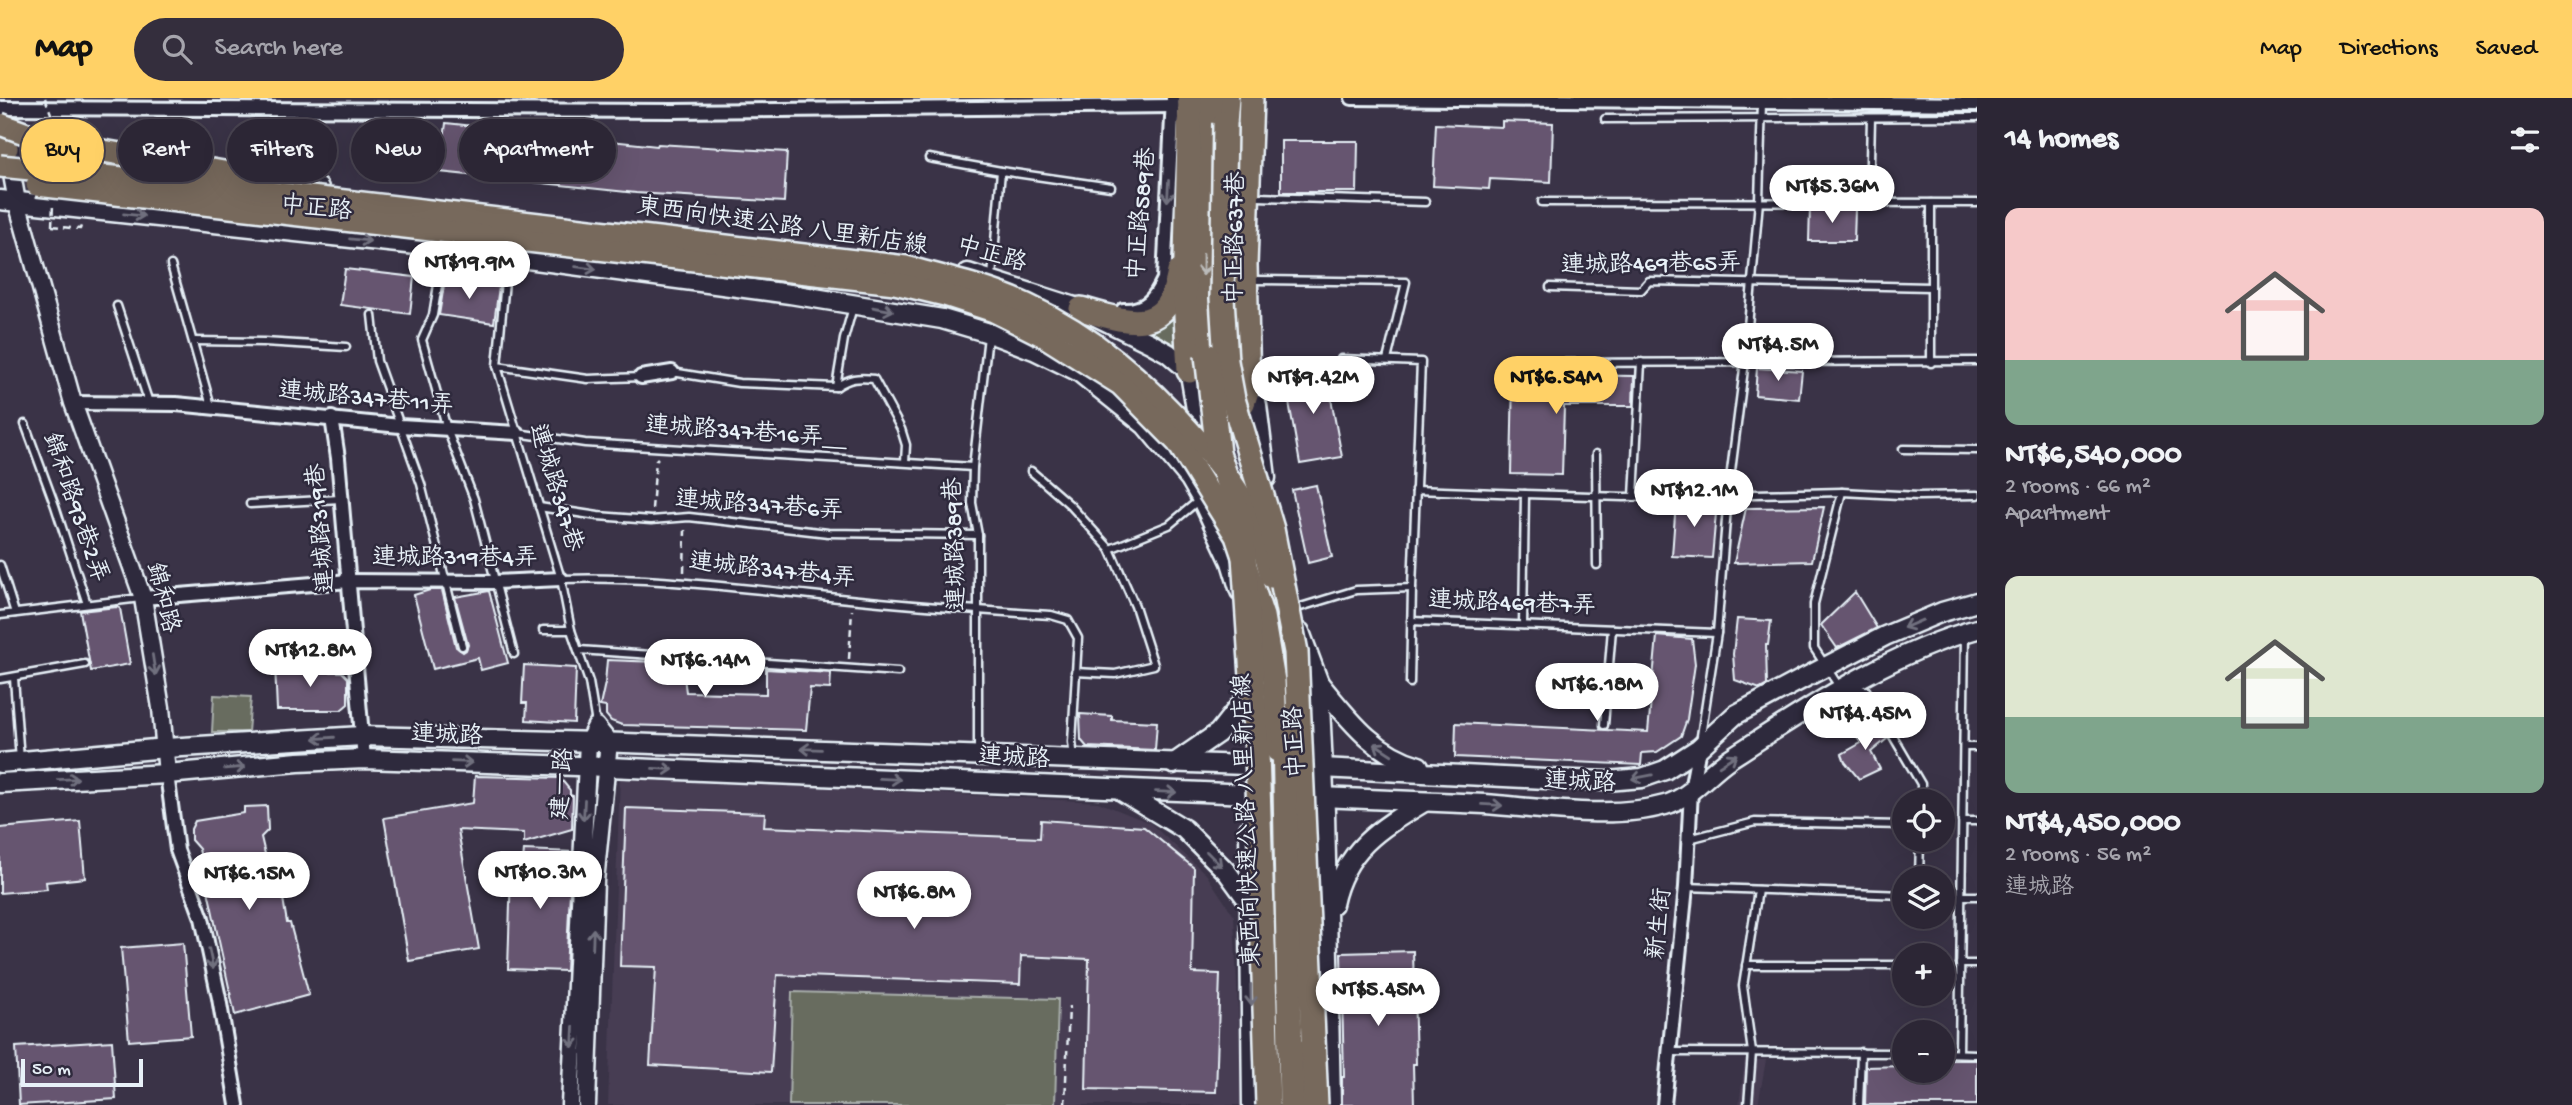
<!DOCTYPE html>
<meta charset="utf-8">
<style>
:root{--surface:#2c2635;--page:#342e3d;--text:#f1f3f6;--muted:#a6a5ad;--line:#484350;--accent:#ffd166}
body{margin:0;font-family:"Gochi Hand","LXGW WenKai TC",sans-serif;background:var(--page);color:var(--text);height:100vh;display:flex;flex-direction:column;font-size:26px;white-space:nowrap}
*{box-sizing:border-box;margin:0}
p{font-size:23px;color:var(--muted)}
.icon{flex:none;width:38px;height:38px;fill:none;stroke:currentColor;stroke-width:2;stroke-linecap:round;stroke-linejoin:round}
.map{position:relative;flex:1;overflow:hidden}
.sheet{display:flex;flex-direction:column;background:var(--surface);width:595px}
.sheet>*{flex:none}
.banner{position:absolute;left:21px;top:21px;width:665px;height:63px;display:flex;gap:14px}
.fabs{position:absolute;left:1892px;top:691px;display:grid;gap:14px}
.fabs a{display:grid;place-items:center;width:63px;height:63px;border-radius:50%;background:var(--surface);box-shadow:0 7px 28px #0002,0 0 0 2px var(--line);font-size:35px}
.scale{position:absolute;left:21px;bottom:18px;width:122px;box-sizing:border-box;padding-left:7px;border:4px solid #e8f1f8;border-top:0;font-size:19px;line-height:24px;white-space:nowrap;color:#e8f1f8;-webkit-text-stroke:5px #2f2a3d;paint-order:stroke}
.price{position:absolute;translate:-50% -60px;padding:0 16px;border-radius:24px;background:#fff;color:#222;font-size:23px;line-height:46px;filter:drop-shadow(0 2px 4px #0008)}
.price::after{content:'';position:absolute;left:50%;top:42px;width:21px;height:16px;margin-left:-10px;background:inherit;clip-path:polygon(0 0,100% 0,50% 100%)}
.price.current{background:var(--accent);color:#111}
ul{padding:0;list-style:none}
li{display:grid;align-content:center;gap:14px;height:371px;padding:0 28px}
li span{display:grid;place-items:center;height:217px;border-radius:14px;color:#555}
li>.icon{margin-inline-start:auto}
span .icon{width:126px;height:126px;fill:#fffc;stroke-width:1}
li b{font-size:30px}
h2{display:flex;justify-content:space-between;align-items:center;height:84px;padding:0 28px;font-size:30px}
.pill{padding:0 24px;border-radius:32px;background:var(--surface);box-shadow:0 7px 28px #0002,0 0 0 2px var(--line);font-size:24px;line-height:63px}
.pill.current{background:var(--accent);color:#111}
header{display:flex;align-items:center;gap:42px;box-sizing:border-box;height:98px;padding:0 35px;background:var(--accent);color:#111}
header strong{font-size:33px}
nav{display:flex;gap:38px;margin-inline-start:auto;font-size:24px}
.search{width:490px;height:63px;background:var(--page);display:flex;align-items:center;gap:18px;box-sizing:border-box;padding:0 24px;border-radius:38px;color:var(--muted);font-size:26px}
main{display:flex;flex:1;min-height:0}
.map>svg:first-child{display:block}
.built{fill:#473d53}
.green{fill:#676c5e;stroke:#a8aeab;stroke-width:2}
.building{fill:#66556f;stroke:#e8f1f8;stroke-width:2}
.lines{fill:none;stroke-linecap:round;stroke-linejoin:round}
.service-casing{stroke:#e8f1f8;stroke-width:11}
.minor-casing{stroke:#e8f1f8;stroke-width:18}
.tertiary-casing{stroke:#e8f1f8;stroke-width:21}
.secondary-casing{stroke:#e8f1f8;stroke-width:23}
.trunk-casing{stroke:#e8f1f8;stroke-width:26}
.motorway-casing{stroke:#e8f1f8;stroke-width:28}
.path{stroke:#e8f1f8;stroke-width:2.5;stroke-dasharray:7 5;stroke-linecap:butt}
.service{stroke:#2f2a3d;stroke-width:6}
.minor{stroke:#2f2a3d;stroke-width:12}
.tertiary{stroke:#2f2a3d;stroke-width:16}
.secondary{stroke:#2f2a3d;stroke-width:18}
.trunk{stroke:#77695c;stroke-width:21}
.motorway{stroke:#77695c;stroke-width:23}
.trunk-bridge-casing{stroke:#e8f1f8;stroke-width:26;stroke-linecap:butt}
.motorway-bridge-casing{stroke:#e8f1f8;stroke-width:28;stroke-linecap:butt}
.path-bridge{stroke:#e8f1f8;stroke-width:2.5;stroke-dasharray:7 5;stroke-linecap:butt}
.trunk-bridge{stroke:#77695c;stroke-width:21}
.motorway-bridge{stroke:#77695c;stroke-width:23}
.oneway{stroke:#70707e}
.oneway2{stroke:#bbbbba}
.labels{text-anchor:middle;dominant-baseline:central;stroke-width:5;stroke-linejoin:round;paint-order:stroke}
.street-label{font-size:24px;fill:#e8f1f8;stroke:#2f2a3d}
</style>
<header>
<strong>Map</strong>
<div class="search"><svg class="icon" aria-label="search" viewBox="0 0 24 24"><circle cx="10" cy="10" r="6"/><path d="M15 15l6 6"/></svg>Search here</div>
<nav><a>Map</a><a>Directions</a><a>Saved</a></nav>
</header>
<main>
<div class="map">
<svg width="1977" height="1007" viewBox="0 0 1977 1007">
<rect width="100%" height="100%" fill="#3a3347"/>
<filter id="ink" filterUnits="userSpaceOnUse"><feTurbulence type="fractalNoise" baseFrequency=".0143" numOctaves="2"/><feDisplacementMap in="SourceGraphic" scale="14" xChannelSelector="R" yChannelSelector="G"/><feConvolveMatrix kernelMatrix="1 2 1 2 8 2 1 2 1" color-interpolation-filters="sRGB"/></filter>
<g filter="url(#ink)">
<g class="built">
<polygon points="620,679 1098,704 1150,725 1206,776 1234,818 1242,1007 608,1007"/>
<polygon points="1745,962 1766,962 1758,1007 1739,1007"/>
</g>
<g class="green">
<polygon points="1172,213 1177,219 1176,249 1149,234 1150,230"/>
<polygon points="214,597 251,599 248,634 212,634"/>
<polygon points="792,894 1058,901 1055,1007 789,1007"/>
</g>
<g class="building">
<polygon points="1502,23 1553,25 1551,84 1490,81 1489,91 1433,88 1436,26 1502,29"/>
<polygon points="446,25 657,48 658,46 787,54 784,104 636,95 440,74"/>
<polygon points="1281,43 1358,43 1357,94 1281,94"/>
<polygon points="1810,110 1855,111 1854,143 1809,143"/>
<polygon points="345,171 414,179 410,216 340,207"/>
<polygon points="445,181 499,189 494,225 439,217"/>
<polygon points="1325,269 1342,359 1300,366 1284,276"/>
<polygon points="1757,270 1802,273 1799,301 1755,297"/>
<polygon points="1568,277 1634,278 1633,308 1564,308 1562,377 1511,376 1513,279 1568,281"/>
<polygon points="1316,387 1332,459 1308,465 1292,392"/>
<polygon points="1676,403 1717,404 1712,460 1672,458"/>
<polygon points="1824,409 1812,463 1734,465 1746,410"/>
<polygon points="430,492 442,492 456,549 463,554 466,552 468,547 455,499 489,493 508,565 481,572 478,560 433,571 414,497"/>
<polygon points="1855,494 1877,530 1837,550 1821,527"/>
<polygon points="117,509 120,510 130,566 91,573 80,513"/>
<polygon points="1737,521 1771,523 1768,547 1766,547 1767,587 1760,591 1735,582 1733,556"/>
<polygon points="1657,538 1692,541 1695,566 1687,621 1681,638 1657,654 1642,655 1641,667 1455,659 1456,625 1648,634"/>
<polygon points="607,562 682,565 686,594 766,596 766,571 831,575 830,591 810,590 806,632 622,627 611,623 606,617 606,609 600,608 605,585"/>
<polygon points="275,567 299,567 299,573 342,574 348,580 348,606 341,612 277,612"/>
<polygon points="524,567 576,570 574,625 526,622 527,605 522,605"/>
<polygon points="1080,616 1112,618 1112,622 1157,624 1155,652 1087,649 1081,642"/>
<polygon points="1868,625 1876,636 1883,632 1888,640 1871,654 1880,671 1859,681 1845,664 1842,656 1861,645 1854,636"/>
<polygon points="475,678 560,680 570,692 570,697 573,698 572,731 524,745 524,735 458,732 479,851 409,863 384,720 473,705"/>
<polygon points="267,708 268,732 261,739 273,790 281,788 287,825 290,825 309,897 235,917 199,751 191,742 191,731 195,723 244,715 244,709"/>
<polygon points="626,710 765,715 764,729 1040,740 1041,722 1144,729 1194,770 1192,875 1220,876 1216,994 1086,991 1089,861 1021,858 1020,886 777,877 771,974 650,967 656,869 620,868"/>
<polygon points="80,723 85,780 46,784 47,791 0,795 0,730"/>
<polygon points="524,752 572,754 566,873 508,871 511,773 513,773 513,765 523,765"/>
<polygon points="183,845 191,938 129,943 121,850"/>
<polygon points="1413,853 1416,966 1413,966 1414,1007 1342,1007 1342,979 1344,979 1341,855"/>
<polygon points="112,943 116,1001 19,1007 16,949"/>
<polygon points="1942,962 1977,962 1977,1007 1865,1007 1866,969 1904,968 1904,973 1942,973"/>
</g>
<g class="lines">
<g class="service-casing">
<g id="service">
<polyline points="1605,21 1977,19"/>
<polyline points="929,60 1001,73 1111,89"/>
<polyline points="1258,99 1425,104"/>
<polyline points="1542,104 1977,105"/>
<polyline points="1869,105 1871,20"/>
<polyline points="1931,105 1931,265"/>
<polyline points="444,151 433,217 422,242 447,331 474,401 514,556"/>
<polyline points="507,162 497,268 561,481 571,532 589,584 596,626"/>
<polyline points="171,167 211,308"/>
<polyline points="992,179 1001,73"/>
<polyline points="1256,182 1406,184 1387,262"/>
<polyline points="1550,189 1641,192 1649,183 1931,189"/>
<polyline points="117,208 149,305"/>
<polyline points="372,217 377,263 421,386 462,548"/>
<polyline points="194,243 264,244 346,249"/>
<polyline points="1341,261 1421,264 1412,490 1410,585"/>
<polyline points="1550,265 1977,263"/>
<polyline points="497,268 588,281 641,279"/>
<path d="M 672,274 L 739,285 L 836,289 C 849,280 858,279 874,281 L 901,331 L 906,347 L 905,364"/>
<polyline points="836,289 844,241 853,209"/>
<polyline points="25,326 55,408 87,506"/>
<polyline points="517,335 585,345 973,369"/>
<polyline points="1903,351 1977,352"/>
<polyline points="1596,356 1597,467"/>
<polyline points="1031,373 1070,407 1110,451 1135,508 1154,567 1115,576 1075,574"/>
<polyline points="1415,392 1525,396 1523,527"/>
<polyline points="1525,396 1624,399 1842,394 1918,398 1977,397"/>
<polyline points="1634,399 1641,264"/>
<polyline points="250,406 340,401"/>
<polyline points="539,409 598,418 651,422 689,419 828,435 978,437"/>
<polyline points="1110,451 1169,427 1199,402"/>
<polyline points="0,467 15,515"/>
<path d="M 561,481 C 645,478 728,489 811,497 C 891,506 971,512 1051,517 L 1068,522 L 1078,540 L 1072,644 L 1074,660"/>
<polyline points="1294,511 1356,492 1412,490"/>
<polyline points="0,517 141,500"/>
<polyline points="1411,523 1717,535"/>
<polyline points="543,532 571,532"/>
<polyline points="579,552 898,574"/>
<polyline points="14,580 20,662"/>
<polyline points="0,581 85,566"/>
<polyline points="1840,590 1814,550 1814,506 1842,394"/>
<polyline points="1851,591 1866,592 1921,686 1921,704"/>
<polyline points="1604,627 1612,531"/>
<polyline points="1700,644 1717,535 1728,397 1745,263 1759,103 1762,5"/>
<polyline points="1964,649 1977,649"/>
<polyline points="978,656 978,437 972,405 973,369 988,238"/>
<polyline points="1962,723 1977,723"/>
<polyline points="1689,741 1755,724 1904,727"/>
<polyline points="1919,780 1920,742"/>
<polyline points="1686,789 1904,797"/>
<polyline points="1942,798 1977,798"/>
<polyline points="1960,866 1977,866"/>
<polyline points="1746,867 1904,867"/>
<polyline points="1669,954 1904,955"/>
<polyline points="1942,955 1977,956"/>
<polyline points="1959,955 1965,537"/>
<polyline points="1748,1007 1752,954 1743,888 1758,792"/>
<polyline points="1859,1007 1861,954"/>
</g>
</g>
<g class="minor-casing">
<g id="minor">
<polyline points="1352,0 1977,6"/>
<polyline points="0,10 673,13 1173,8"/>
<path d="M 1123,212 C 1146,213 1155,200 1164,181 L 1173,0"/>
<polyline points="641,279 672,274"/>
<polyline points="73,305 176,306 400,328 517,335"/>
<polyline points="332,320 338,360 364,661"/>
<polyline points="143,500 349,483 495,484 561,481"/>
<polyline points="167,676 177,752 202,820 219,900 237,1007"/>
<polyline points="1664,1007 1686,789 1691,692 1699,650"/>
</g>
</g>
<g class="tertiary-casing">
<g id="tertiary">
<polyline points="9,60 17,104 73,305 143,500 161,610 167,676"/>
<polyline points="570,1007 588,644 596,628 609,644 595,783 587,1007"/>
</g>
</g>
<g class="secondary-casing">
<g id="secondary">
<polyline points="0,49 97,61"/>
<polyline points="246,80 319,90"/>
<polyline points="0,102 444,150 790,196 942,221 989,235 1034,252 1079,274 1145,327 1190,381 1201,400 1231,464 1240,493"/>
<polyline points="968,175 1081,211 1150,245 1168,255 1189,273 1212,300"/>
<polyline points="1190,276 1203,352"/>
<polyline points="1257,307 1266,380"/>
<polyline points="1300,534 1319,585 1325,714 1331,1007"/>
<path d="M 1319,585 C 1348,620 1374,656 1419,668"/>
<polyline points="0,665 166,650 362,638 597,644 1301,669 1546,681 1607,683 1642,680 1665,672 1699,650 1735,617 1806,579 1885,538 1942,514 1977,504"/>
<polyline points="1173,666 1218,635 1244,602"/>
<path d="M 0,685 L 167,676 L 298,664 L 364,661 L 608,669 L 1485,706 C 1540,710 1612,722 1665,707 C 1690,700 1708,675 1729,661 C 1807,611 1886,556 1977,531"/>
<polyline points="1123,694 1184,731 1227,774 1249,804"/>
<polyline points="1249,731 1252,1007"/>
<path d="M 1333,806 C 1345,751 1379,731 1424,704"/>
</g>
</g>
<g class="trunk-casing">
<polyline id="trunk" points="0,47 7,50"/>
</g>
<g class="motorway-casing">
<g id="motorway">
<polyline points="1225,25 1227,0"/>
<path d="M 1081,211 C 1130,225 1167,239 1179,174"/>
<path d="M 1207,257 C 1202,171 1205,86 1210,0"/>
<polyline points="1189,273 1185,199 1190,0"/>
<polyline points="1228,319 1243,305 1248,290 1245,167 1251,0"/>
<path d="M 1273,467 C 1273,480 1273,493 1274,505 C 1277,549 1290,590 1284,634"/>
</g>
</g>
<g class="path">
<polyline points="52,128 80,131 81,128"/>
<polyline points="652,411 656,362 658,360"/>
<polyline points="684,474 685,432"/>
<polyline points="849,561 852,512"/>
<polyline points="1065,1007 1069,908"/>
</g>
<use href="#service" class="service"/>
<use href="#minor" class="minor"/>
<use href="#tertiary" class="tertiary"/>
<use href="#secondary" class="secondary"/>
<use href="#trunk" class="trunk"/>
<use href="#motorway" class="motorway"/>
<g class="trunk-bridge-casing">
<g id="trunk-bridge">
<polyline points="0,26 46,43 258,80"/>
<path d="M 0,68 L 277,95 L 906,169 C 946,180 989,189 1027,207 C 1094,238 1145,283 1193,337 C 1211,357 1231,380 1244,404 C 1257,427 1265,454 1271,479"/>
<polyline points="37,87 895,185 945,197 994,213 1044,238 1120,286 1178,345 1236,438 1263,518 1274,583 1277,653"/>
<polyline points="1303,953 1304,1007"/>
</g>
</g>
<g class="motorway-bridge-casing">
<g id="motorway-bridge">
<polyline points="1225,25 1222,200 1226,263 1233,301 1272,431 1296,554 1316,1007"/>
<polyline points="1207,257 1218,355 1242,428 1257,654 1268,1007"/>
<polyline points="1284,634 1291,1007"/>
</g>
</g>
<g class="path-bridge">
<polyline points="45,0 55,26"/>
<polyline points="52,128 53,106"/>
</g>
<use href="#trunk-bridge" class="trunk-bridge"/>
<use href="#motorway-bridge" class="motorway-bridge"/>
</g>
<defs><path id="oneway-shaft" d="M-6 0H5M1.5-3L5.5 0L1.5 3" fill="none" stroke-width="1.6" stroke-linecap="round" stroke-linejoin="round" transform="scale(1.75)"/></defs>
<g class="oneway">
<use href="#oneway-shaft" transform="translate(1168 93) rotate(93)"/>
<use href="#oneway-shaft" transform="translate(134 117) rotate(6)"/>
<use href="#oneway-shaft" transform="translate(360 142) rotate(6)"/>
<use href="#oneway-shaft" transform="translate(586 170) rotate(7)"/>
<use href="#oneway-shaft" transform="translate(883 211) rotate(10)"/>
<use href="#oneway-shaft" transform="translate(1913 526) rotate(157)"/>
<use href="#oneway-shaft" transform="translate(154 567) rotate(81)"/>
<use href="#oneway-shaft" transform="translate(324 640) rotate(176)"/>
<use href="#oneway-shaft" transform="translate(811 651) rotate(-178)"/>
<use href="#oneway-shaft" transform="translate(1383 651) rotate(-147)"/>
<use href="#oneway-shaft" transform="translate(1728 662) rotate(-33)"/>
<use href="#oneway-shaft" transform="translate(462 664) rotate(2)"/>
<use href="#oneway-shaft" transform="translate(235 670) rotate(-5)"/>
<use href="#oneway-shaft" transform="translate(663 671) rotate(3)"/>
<use href="#oneway-shaft" transform="translate(1642 679) rotate(169)"/>
<use href="#oneway-shaft" transform="translate(68 681) rotate(-3)"/>
<use href="#oneway-shaft" transform="translate(890 681) rotate(3)"/>
<use href="#oneway-shaft" transform="translate(1166 694) rotate(2)"/>
<use href="#oneway-shaft" transform="translate(1492 707) rotate(3)"/>
<use href="#oneway-shaft" transform="translate(584 712) rotate(93)"/>
<use href="#oneway-shaft" transform="translate(1214 761) rotate(45)"/>
<use href="#oneway-shaft" transform="translate(593 841) rotate(-88)"/>
<use href="#oneway-shaft" transform="translate(211 861) rotate(78)"/>
<use href="#oneway-shaft" transform="translate(1251 897) rotate(89)"/>
<use href="#oneway-shaft" transform="translate(573 939) rotate(93)"/>
</g>
<use class="oneway2" href="#oneway-shaft" transform="translate(1203 167) rotate(90)"/>
</g>
<g class="labels">
<g class="street-label">
<text transform="translate(316 112) rotate(6)">中正路</text>
<text transform="translate(1143 116) rotate(-85)">中正路589巷</text>
<text transform="translate(782 130) rotate(8)">東西向快速公路 八里新店線</text>
<text transform="translate(1237 140) rotate(-89)">中正路637巷</text>
<text transform="translate(991 158) rotate(16)">中正路</text>
<text transform="translate(1651 168) rotate(-1)">連城路469巷65弄</text>
<text transform="translate(366 302) rotate(5)">連城路347巷11弄</text>
<text transform="translate(746 336) rotate(4)">連城路347巷16弄＿</text>
<text transform="translate(554 390) rotate(73)">連城路347巷</text>
<text transform="translate(759 409) rotate(4)">連城路347巷6弄</text>
<text transform="translate(74 410) rotate(71)">錦和路93巷2弄</text>
<text transform="translate(323 430) rotate(-95)">連城路319巷</text>
<text transform="translate(957 446) rotate(-92)">連城路389巷</text>
<text x="455" y="461">連城路319巷4弄</text>
<text transform="translate(772 474) rotate(6)">連城路347巷4弄</text>
<text transform="translate(161 500) rotate(76)">錦和路</text>
<text transform="translate(1512 507) rotate(2)">連城路469巷7弄</text>
<text transform="translate(447 639) rotate(2)">連城路</text>
<text transform="translate(1297 644) rotate(-93)">中正路</text>
<text transform="translate(1014 662) rotate(3)">連城路</text>
<text transform="translate(564 686) rotate(-86)">建一路</text>
<text transform="translate(1580 686) rotate(2)">連城路</text>
<text transform="translate(1249 722) rotate(-92)">東西向快速公路 八里新店線</text>
<text transform="translate(1661 826) rotate(-84)">新生街</text>
</g>
</g>
</svg>
<div class="fabs">
<a><svg class="icon" aria-label="locate" viewBox="0 0 24 24"><circle cx="12" cy="12" r="6"/><path d="M12 2v4M12 18v4M2 12h4M18 12h4"/></svg></a>
<a><svg class="icon" aria-label="layers" viewBox="0 0 24 24"><path d="M12 4l9 5-9 5-9-5zM3 14l9 5 9-5"/></svg></a>
<a>+</a>
<a>−</a>
</div>
<div class="scale">50 m</div>
<b class="price" style="left:1832px;top:127px">NT$5.36M</b>
<b class="price" style="left:469px;top:203px">NT$19.9M</b>
<b class="price" style="left:1778px;top:285px">NT$4.5M</b>
<b class="price" style="left:1313px;top:318px">NT$9.42M</b>
<b class="price current" style="left:1556px;top:318px">NT$6.54M</b>
<b class="price" style="left:1694px;top:431px">NT$12.1M</b>
<b class="price" style="left:310px;top:591px">NT$12.8M</b>
<b class="price" style="left:705px;top:601px">NT$6.14M</b>
<b class="price" style="left:1597px;top:625px">NT$6.18M</b>
<b class="price" style="left:1865px;top:654px">NT$4.45M</b>
<b class="price" style="left:540px;top:813px">NT$10.3M</b>
<b class="price" style="left:249px;top:814px">NT$6.15M</b>
<b class="price" style="left:914px;top:833px">NT$6.8M</b>
<b class="price" style="left:1378px;top:930px">NT$5.45M</b>
<div class="banner">
<a class="pill current">Buy</a>
<a class="pill">Rent</a>
<a class="pill">Filters</a>
<a class="pill">New</a>
<a class="pill">Apartment</a>
</div>
</div>
<section class="sheet">
<h2>14 homes<svg class="icon" aria-label="filters" viewBox="0 0 24 24"><path d="M4 7h16M4 17h16"/><circle cx="9" cy="7" r="2"/><circle cx="15" cy="17" r="2"/></svg></h2>
<ul>
<li><span style="background:linear-gradient(#f6c9c9 70%,#7fa58c 0)"><svg class="icon" aria-label="home" viewBox="0 0 24 24"><path d="M3 11l9-7 9 7M6 9v11h12V9"/></svg></span><div><b>NT$6,540,000</b><p>2 rooms · 66 m²</p><p>Apartment</p></div></li>
<li><span style="background:linear-gradient(#dfe7d0 65%,#7fa58c 0)"><svg class="icon" aria-label="home" viewBox="0 0 24 24"><path d="M3 11l9-7 9 7M6 9v11h12V9"/></svg></span><div><b>NT$4,450,000</b><p>2 rooms · 56 m²</p><p>連城路</p></div></li>
</ul>
</section>
</main>
